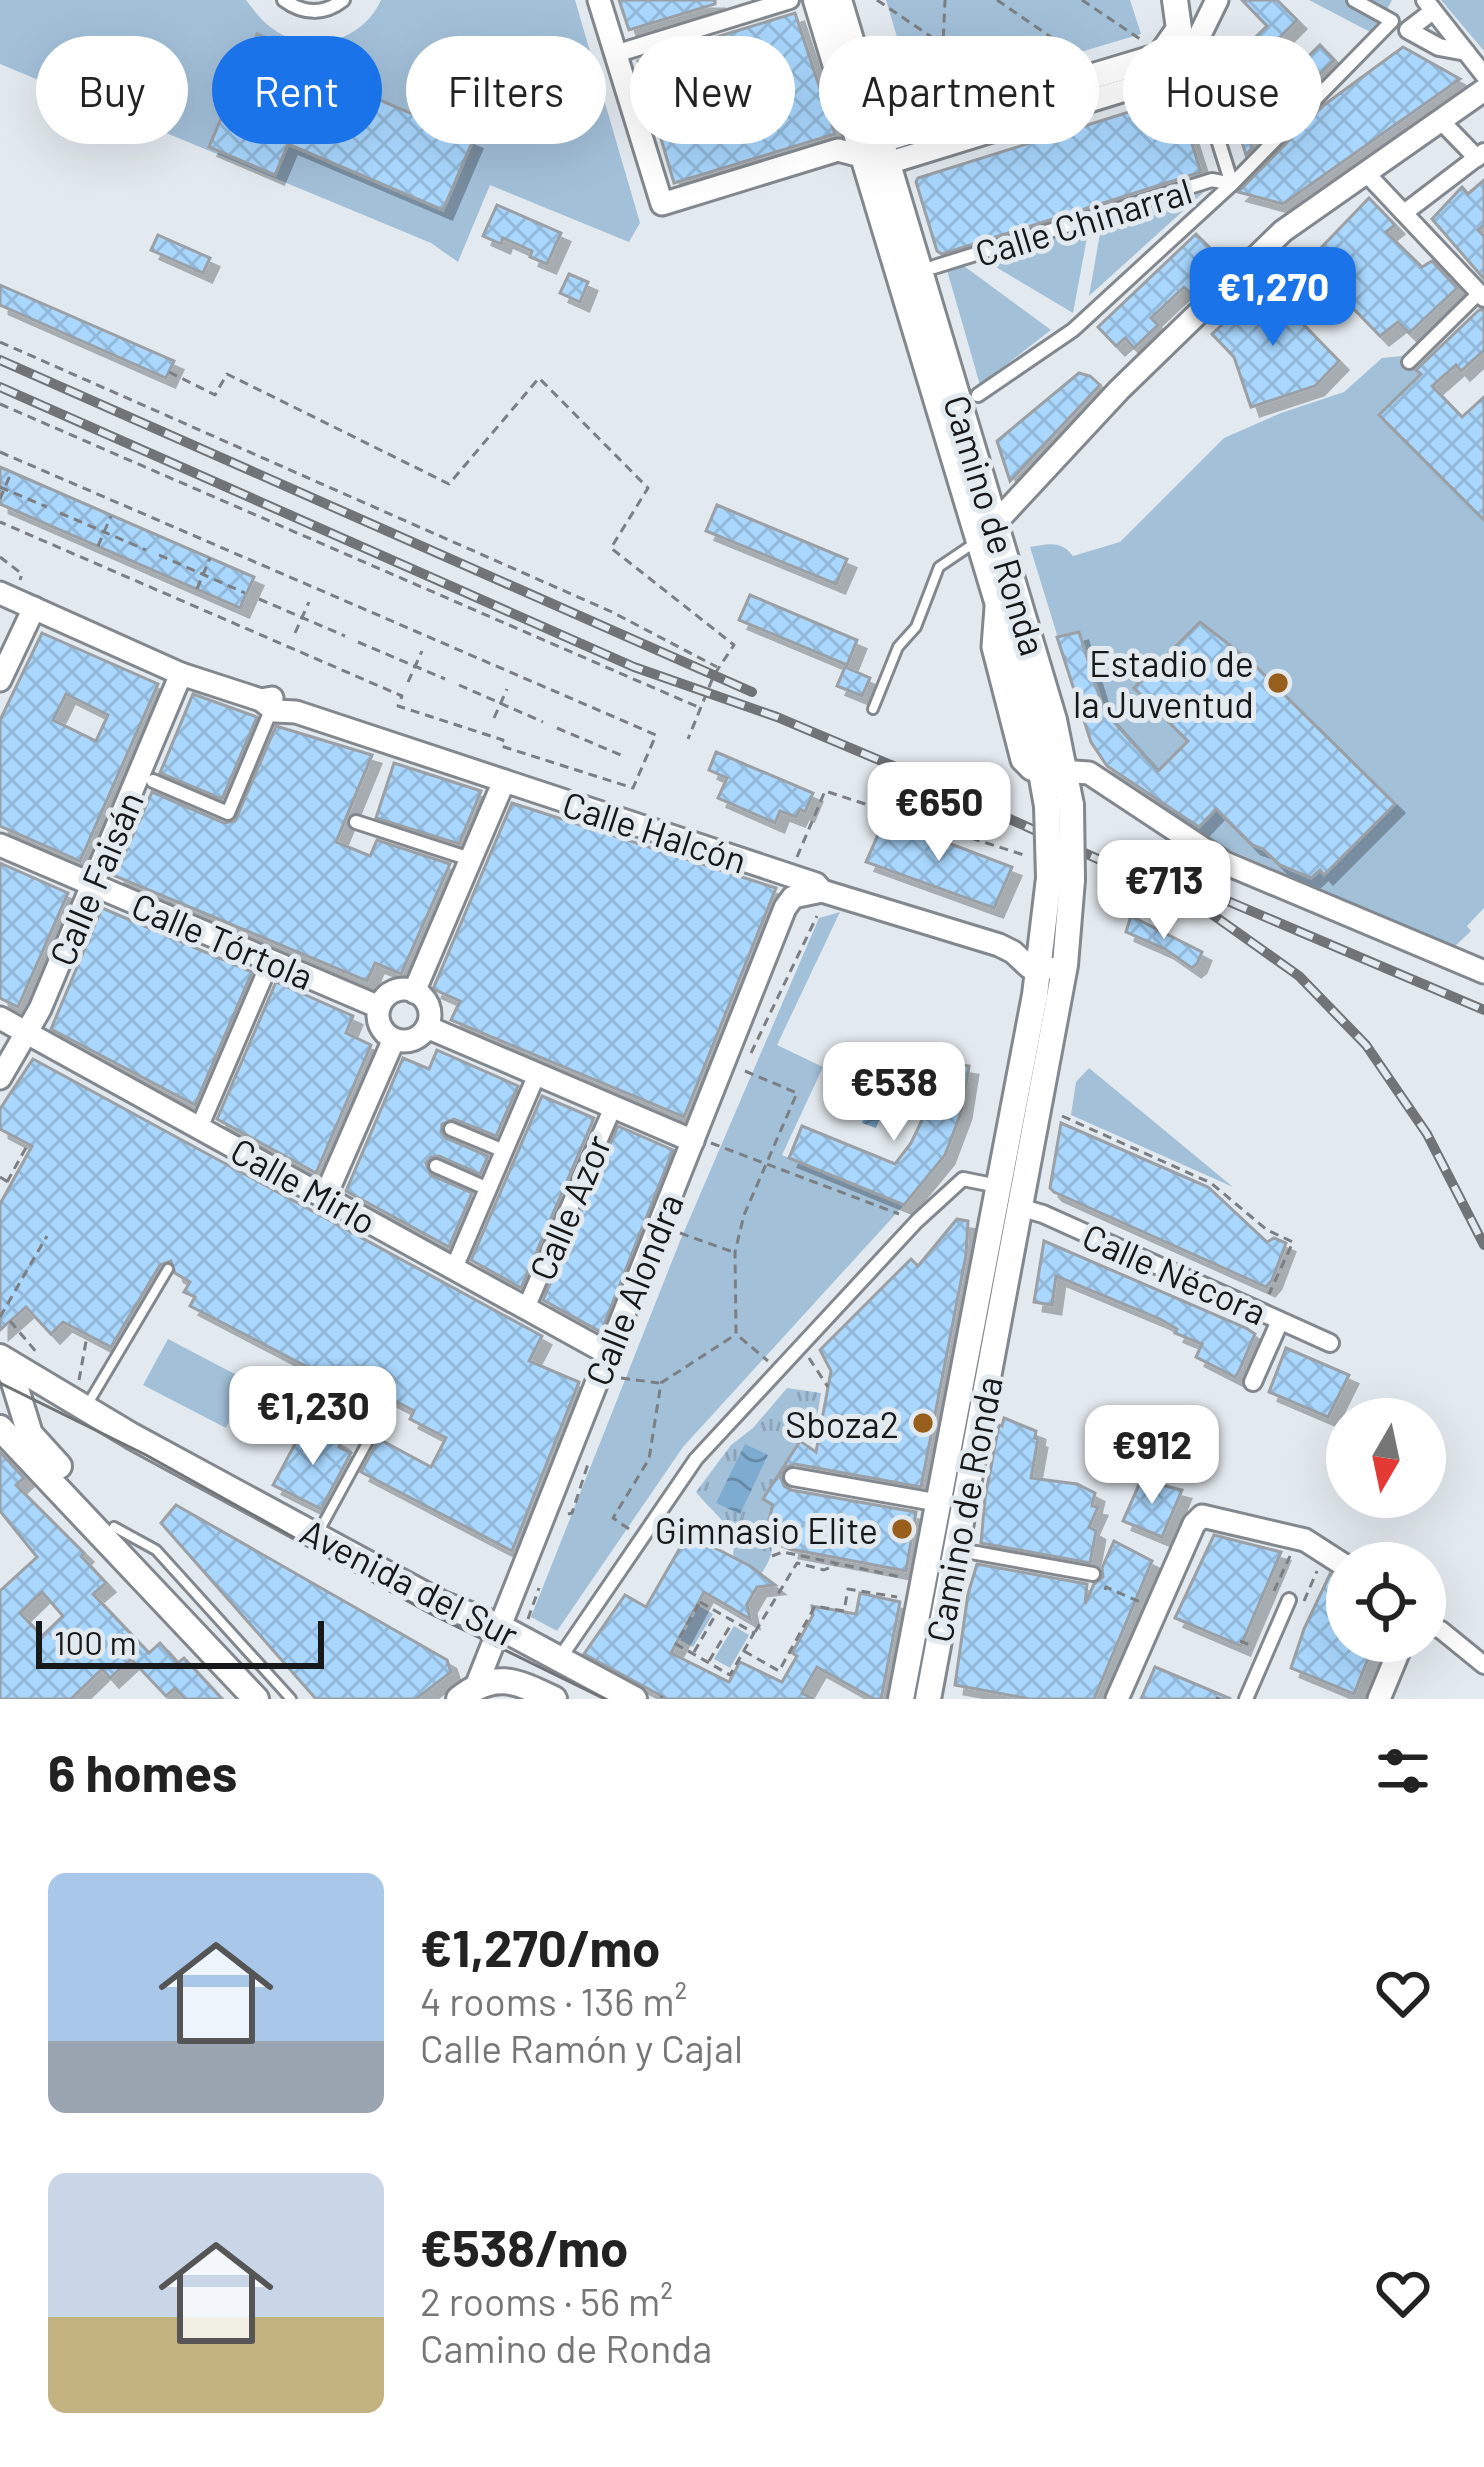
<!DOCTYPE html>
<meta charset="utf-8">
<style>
:root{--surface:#fff;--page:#f2f2f2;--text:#222;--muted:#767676;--accent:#1a73e8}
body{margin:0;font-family:Barlow,sans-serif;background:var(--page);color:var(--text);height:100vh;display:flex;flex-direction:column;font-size:45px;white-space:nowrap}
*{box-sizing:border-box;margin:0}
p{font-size:39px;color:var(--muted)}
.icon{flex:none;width:66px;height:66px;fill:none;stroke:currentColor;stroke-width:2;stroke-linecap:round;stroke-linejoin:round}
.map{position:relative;height:1699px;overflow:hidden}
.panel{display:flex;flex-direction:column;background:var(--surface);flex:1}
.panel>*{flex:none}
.guide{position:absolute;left:36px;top:36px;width:1413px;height:108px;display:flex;gap:24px}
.needle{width:78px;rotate:189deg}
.controls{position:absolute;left:1326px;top:1398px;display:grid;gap:24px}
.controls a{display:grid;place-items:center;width:120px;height:120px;border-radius:50%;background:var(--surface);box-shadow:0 12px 48px #0002;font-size:60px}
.scale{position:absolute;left:36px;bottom:30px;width:288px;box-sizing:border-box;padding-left:12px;border:6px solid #16181a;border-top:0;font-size:33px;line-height:42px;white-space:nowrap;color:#16181a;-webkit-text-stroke:9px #e3eaef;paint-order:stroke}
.price{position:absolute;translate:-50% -102px;padding:0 27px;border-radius:24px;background:#fff;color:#222;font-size:39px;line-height:78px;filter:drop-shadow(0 3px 6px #0008)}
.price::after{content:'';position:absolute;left:50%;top:72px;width:36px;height:27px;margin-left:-18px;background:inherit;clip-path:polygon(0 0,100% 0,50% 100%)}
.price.on{background:var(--accent);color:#fff}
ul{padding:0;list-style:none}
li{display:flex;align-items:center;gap:36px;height:300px;padding:0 48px}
li span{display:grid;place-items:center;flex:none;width:336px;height:240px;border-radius:18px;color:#555}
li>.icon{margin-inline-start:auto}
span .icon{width:144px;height:144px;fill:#fffc;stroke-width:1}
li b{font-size:51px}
h2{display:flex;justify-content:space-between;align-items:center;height:144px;padding:0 48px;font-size:51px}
.chip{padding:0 42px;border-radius:54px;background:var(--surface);box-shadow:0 12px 48px #0002;font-size:42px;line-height:108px}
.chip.on{background:var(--accent);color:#fff}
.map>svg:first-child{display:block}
.grass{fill:url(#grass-tufts)}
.green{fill:#a3c0d9}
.water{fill:url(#water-waves)}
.building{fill:url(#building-cross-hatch);stroke:#9aa0a5;stroke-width:3;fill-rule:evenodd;filter:url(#shadow)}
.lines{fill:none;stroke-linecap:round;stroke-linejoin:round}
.service-casing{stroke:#82888d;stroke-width:14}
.pedestrian-casing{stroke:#82888d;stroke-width:18}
.minor-casing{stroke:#82888d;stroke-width:22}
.tertiary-casing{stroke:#82888d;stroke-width:27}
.secondary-casing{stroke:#82888d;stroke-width:27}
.primary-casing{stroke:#82888d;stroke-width:30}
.path{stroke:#7b7f83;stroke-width:3;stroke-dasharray:9 6;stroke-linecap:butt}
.service{stroke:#fff;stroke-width:8}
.pedestrian{stroke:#fff;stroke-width:12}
.minor{stroke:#fff;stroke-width:16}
.tertiary{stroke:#fff;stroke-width:21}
.secondary{stroke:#fff;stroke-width:21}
.primary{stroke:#fff;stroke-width:24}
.tram{stroke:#707477;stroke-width:3}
.rail-casing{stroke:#707477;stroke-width:10}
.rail{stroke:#e3eaef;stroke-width:6;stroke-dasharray:18;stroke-linecap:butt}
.primary-bridge-casing{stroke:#82888d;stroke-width:30;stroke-linecap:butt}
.path-bridge{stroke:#7b7f83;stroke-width:3;stroke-dasharray:9 6;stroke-linecap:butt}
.primary-bridge{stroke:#fff;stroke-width:24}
.poi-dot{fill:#985f1c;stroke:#e3eaef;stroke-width:4.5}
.labels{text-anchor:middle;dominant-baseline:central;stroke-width:10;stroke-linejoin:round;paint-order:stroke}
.street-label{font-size:36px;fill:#16181a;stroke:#e3eaef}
.poi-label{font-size:36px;fill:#16181a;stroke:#e3eaef;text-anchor:end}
</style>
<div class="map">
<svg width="1484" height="1699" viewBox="0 0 1484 1699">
<defs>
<pattern id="grass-tufts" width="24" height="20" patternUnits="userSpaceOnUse" patternTransform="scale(3)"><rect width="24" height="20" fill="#a3c0d9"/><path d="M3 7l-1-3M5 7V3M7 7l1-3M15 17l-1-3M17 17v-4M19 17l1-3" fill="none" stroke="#8ca4ba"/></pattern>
<pattern id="water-waves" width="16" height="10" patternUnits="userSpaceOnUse" patternTransform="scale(3)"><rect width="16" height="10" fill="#7eabd0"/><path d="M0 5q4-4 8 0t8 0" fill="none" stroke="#668aa8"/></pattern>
<pattern id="building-cross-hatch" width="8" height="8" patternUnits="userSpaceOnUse" patternTransform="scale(3)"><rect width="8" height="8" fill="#a9d7fe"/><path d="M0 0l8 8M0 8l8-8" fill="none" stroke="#91b8d9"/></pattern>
<filter id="shadow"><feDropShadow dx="9" dy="9" stdDeviation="0" flood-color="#0004"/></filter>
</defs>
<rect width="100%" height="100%" fill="#e3eaef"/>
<path class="grass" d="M 787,1388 L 821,1393 L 813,1441 L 811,1444 L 801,1438 L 765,1495 L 774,1501 L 766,1530 C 776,1547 772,1556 762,1573 L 733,1556 C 738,1527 711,1512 696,1492 L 731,1445 L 753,1428 Z"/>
<g class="green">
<path d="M 0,0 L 246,0 C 254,10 262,22 273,29 C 310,55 362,42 381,0 L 575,0 L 640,223 L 629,242 L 490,185 L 458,262 L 431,243 L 0,64 Z"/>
<polygon points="886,0 1130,0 1141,34 916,101"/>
<polygon points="1309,0 1392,0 1374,34"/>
<polygon points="1441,0 1484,0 1484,51"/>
<polygon points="1204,192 1089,296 1102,222"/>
<polygon points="1089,227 1073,313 984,260"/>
<polygon points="964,266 1051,330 980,385 947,270"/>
<path d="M 1402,356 L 1484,440 L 1484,908 L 1467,926 L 1471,931 L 1453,948 L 1216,844 L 1107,765 L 1086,729 L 1030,547 C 1048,544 1061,540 1073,556 L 1120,542 L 1224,438 L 1281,413 L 1344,392 L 1382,358 Z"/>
<polygon points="840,912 777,1045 823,1067 782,1155 904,1205 683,1447 557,1631 531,1617 680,1241 819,918"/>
<polygon points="1089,1068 1233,1187 1071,1115 1076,1082"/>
<polygon points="168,1339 250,1382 226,1428 143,1385"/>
<polygon points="699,1606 713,1614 693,1647 680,1640"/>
<polygon points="734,1626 749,1635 730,1668 714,1659"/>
</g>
<g class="water">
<polygon points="878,1083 892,1089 876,1128 862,1123"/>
<polygon points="745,1444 768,1455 740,1514 716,1503"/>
</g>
<g class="building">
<polygon points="619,0 715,0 715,4 629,30"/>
<polygon points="1242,0 1277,0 1297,20 1259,58 1283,81 1320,45 1334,60 1250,143 1253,147 1246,155 1220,72 1225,67 1216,58 1232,42 1241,51 1267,26"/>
<polygon points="795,13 835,134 674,183 638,61"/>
<polygon points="257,34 324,62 319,74 473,140 443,210 288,144 275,175 209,147"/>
<polygon points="1403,47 1460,79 1283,204 1238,192 1324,105"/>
<polygon points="1177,97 1201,172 942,254 937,251 916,182 918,178"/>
<polygon points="1484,180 1484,225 1478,230 1484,236 1484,279 1432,219 1462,187 1468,194"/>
<polygon points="1369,198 1395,225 1386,232 1422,267 1432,261 1457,288 1409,333 1398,322 1380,336 1318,272 1325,265 1315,254"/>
<polygon points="497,205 561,233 547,264 530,257 532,251 503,238 501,244 483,236"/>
<polygon points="1196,234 1214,252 1205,261 1215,271 1191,294 1184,287 1151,318 1158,325 1134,348 1125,338 1116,346 1098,327"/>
<polygon points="158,235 210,258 203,273 151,250"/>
<polygon points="569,274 588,282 580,302 560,293"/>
<polygon points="0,285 174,361 166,378 0,305"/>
<polygon points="1265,285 1339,361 1315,386 1251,407 1234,357 1212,334"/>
<polygon points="1479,310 1484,310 1484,350 1461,371 1456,365 1432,386 1462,417 1484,397 1484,520 1379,415 1421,374 1416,370"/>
<polygon points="1079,373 1090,376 1100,385 1010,481 997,441"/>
<polygon points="0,467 254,577 240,608 0,504"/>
<polygon points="717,505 847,559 836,584 706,531"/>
<polygon points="750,595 857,640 847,665 739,620"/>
<polygon points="1200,622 1250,661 1395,804 1324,875 1320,870 1311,878 1280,865 1263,849 1252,845 1216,809 1199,827 1107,766 1091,742 1057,637 1079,632 1104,711 1158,771 1188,741 1134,688"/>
<path d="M 42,633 L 158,684 L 80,861 L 0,826 L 0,720 ZM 66,694 L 108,715 L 96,741 L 53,720 Z"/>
<polygon points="845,667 870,678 862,696 837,686"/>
<polygon points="193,694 257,717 222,799 160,773"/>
<polygon points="276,726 372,755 336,842 370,856 377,840 450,864 401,974 375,963 367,981 115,876 152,792 224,823 235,821"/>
<polygon points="716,752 813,793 805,812 800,809 796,817 780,811 775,823 718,798 727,778 709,770"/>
<polygon points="394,763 481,791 459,844 376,818"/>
<polygon points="512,803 776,888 684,1117 451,1020 460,1001 433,989"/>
<polygon points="885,819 1012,867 994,908 866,862"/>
<polygon points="0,863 68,893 18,1007 0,998"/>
<polygon points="102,908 252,972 195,1105 51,1029"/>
<polygon points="1131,916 1202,952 1197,964 1192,968 1165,949 1126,932"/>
<polygon points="276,982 353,1016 346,1033 371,1045 316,1173 217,1119"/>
<polygon points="437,1050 518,1086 496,1136 454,1119 442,1124 441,1132 446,1138 488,1156 480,1174 439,1156 431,1157 426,1163 431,1175 472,1193 449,1247 346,1191 403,1058 429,1069"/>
<polygon points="33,1059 542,1336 529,1361 579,1382 512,1551 361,1472 379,1439 431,1467 446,1438 410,1419 414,1411 374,1390 369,1399 190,1306 195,1297 184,1292 190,1282 175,1273 171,1261 160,1265 111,1347 63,1322 51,1334 26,1307 0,1330 0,1204 32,1146 0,1129 0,1109"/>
<polygon points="935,1061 969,1066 962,1110 945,1155 904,1205 789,1158 802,1126 895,1164 911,1143 924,1116"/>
<polygon points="542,1096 594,1118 521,1288 471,1260"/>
<polygon points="1061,1123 1208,1187 1267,1242 1274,1238 1286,1243 1272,1280 1266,1287 1054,1192 1050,1188"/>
<polygon points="618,1126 673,1150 601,1332 543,1300"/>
<polygon points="957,1219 968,1221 966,1255 921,1487 795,1464 784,1468 780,1476 784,1486 791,1490 916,1512 906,1571 790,1549 791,1544 765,1534 773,1505 763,1499 800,1441 816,1452 831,1371 820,1350 911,1259 918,1266"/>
<polygon points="1044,1241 1246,1328 1255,1334 1239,1371 1235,1377 1196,1357 1202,1344 1175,1333 1177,1329 1160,1319 1056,1276 1052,1305 1034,1302"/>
<polygon points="1286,1348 1349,1375 1328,1417 1269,1392"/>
<polygon points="1004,1418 1036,1431 1035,1438 1038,1439 1031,1478 1077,1484 1095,1493 1092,1506 1098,1507 1089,1527 1096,1531 1090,1563 981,1543 985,1498 999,1425 1002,1426"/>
<polygon points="303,1429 315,1436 318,1429 341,1442 339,1447 351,1453 321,1509 273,1485"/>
<path d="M 0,1452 L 24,1478 L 16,1485 L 84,1553 L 81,1556 L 106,1583 L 93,1594 L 149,1653 L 160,1643 L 178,1663 L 184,1658 L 222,1699 L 185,1699 L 175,1688 L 166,1696 L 131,1659 L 110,1678 L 102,1669 L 71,1699 L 0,1699 L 0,1591 L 37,1557 L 0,1511 ZM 42,1592 L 63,1616 L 42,1636 L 20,1613 Z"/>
<polygon points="1141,1480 1182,1490 1162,1537 1123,1521"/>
<polygon points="176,1505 447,1660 451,1672 416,1699 316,1699 161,1523"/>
<polygon points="688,1534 750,1566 775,1585 757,1587 747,1604 750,1619 704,1592 671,1653 729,1682 740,1662 782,1682 797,1656 792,1653 813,1615 812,1606 856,1614 860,1593 900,1602 881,1699 874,1699 817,1667 802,1693 814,1699 667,1699 584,1654 625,1595 646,1607"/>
<polygon points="1214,1535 1281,1552 1241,1646 1175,1618"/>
<polygon points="1114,1541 1152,1561 1094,1699 1030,1699 955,1685 968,1594 977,1564 1087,1584 1085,1604 1094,1584 1103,1577 1102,1568"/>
<polygon points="1330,1574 1347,1586 1347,1641 1375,1641 1354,1694 1291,1668 1304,1629"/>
<polygon points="1155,1667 1231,1699 1141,1699"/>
</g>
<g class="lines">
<g class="service-casing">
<g id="service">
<polyline points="873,709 898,647 916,627 939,567 973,544"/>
<polyline points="89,1402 168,1269"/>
<polyline points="114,1527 156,1550 291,1699"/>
<polyline points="318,1533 372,1434"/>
</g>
</g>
<g class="pedestrian-casing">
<g id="pedestrian">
<path d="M 284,0 C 303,14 324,15 343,0"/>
<polyline points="934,267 1212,180 1232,184 1196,70"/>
<polyline points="1409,362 1479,293"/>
<polyline points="978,395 1073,330 1232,184 1392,21 1354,0"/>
<polyline points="153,781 228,813 269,715 275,711"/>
<polyline points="356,822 470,859"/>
<polyline points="451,1129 504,1151"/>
<polyline points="436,1166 488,1189"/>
<polyline points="971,1552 1093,1574"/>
<polyline points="560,1658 696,1459 917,1221 963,1179 998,1186"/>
<polyline points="1246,1699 1289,1600"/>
</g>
</g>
<g class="minor-casing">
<g id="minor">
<polyline points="1425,0 1484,75"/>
<polyline points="1433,11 1408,30 1439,47 1466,52"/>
<polyline points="615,54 790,0"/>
<polyline points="1441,121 1477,158"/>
<polyline points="1366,173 1484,298"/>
<polyline points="1404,213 1484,152"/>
<polyline points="199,1128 271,960"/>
<polyline points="1019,1207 1043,1214 1330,1343"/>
<polyline points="454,1268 537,1074"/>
<polyline points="526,1308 613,1107"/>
<polyline points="1253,1382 1280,1321"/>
<polyline points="793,1477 940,1503"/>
<polyline points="1425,1624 1441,1630 1484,1665"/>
</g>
</g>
<g class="tertiary-casing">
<g id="tertiary">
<polyline points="996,607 993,647 1022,760 1031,769 1089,773 1225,863 1484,972"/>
<polyline points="0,680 34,608"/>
<polyline points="0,845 379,1007"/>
<circle cx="404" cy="1015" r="26"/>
<polyline points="414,992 504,781"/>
<polyline points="0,1018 607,1353"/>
<polyline points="427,1027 693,1141"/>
<polyline points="0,1078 40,1009 181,674"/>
<polyline points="325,1197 394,1039"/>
<polyline points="1117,1699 1194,1524 1202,1516 1305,1540 1347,1567"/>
<polyline points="1379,1699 1403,1641"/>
</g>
</g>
<g class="secondary-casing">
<g id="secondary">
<polyline points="599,0 662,204 838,150 888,163 1167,77 1191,53 1217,0"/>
<polyline points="988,531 1119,390 1283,231 1484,90"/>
<polyline points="0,593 181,674 261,700 272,698"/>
<polyline points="261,700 275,711 296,712 816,884 822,891 999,945 1013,952 1029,967 1050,968"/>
<polyline points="477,1684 785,908 793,897 822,891"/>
</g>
</g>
<g class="primary-casing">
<g id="primary">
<polyline points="816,0 1030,711 1047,806"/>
<polyline points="839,0 1054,720 1071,805"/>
<polyline points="870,150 881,140 1160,56 1179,29 1175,0"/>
<polyline points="0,1357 132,1436 442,1604 498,1626 634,1699"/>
<polyline points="3,1361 12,1376 30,1434 59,1466"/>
<polyline points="0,1428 256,1699"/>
<path d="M 459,1699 C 495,1670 516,1681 554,1699"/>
<polyline points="901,1699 1035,995 1049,878"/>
<polyline points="928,1699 1065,965 1072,880"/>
</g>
</g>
<g class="path">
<polyline points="877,0 995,80"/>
<polyline points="997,0 1080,57"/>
<polyline points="1082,0 1140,39"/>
<polyline points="912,105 943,45 945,0"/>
<polyline points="0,342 612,612 717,667"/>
<polyline points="169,372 215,395 227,374 449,484 539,378 648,488 611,548 734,645 714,675 688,739"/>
<polyline points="0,404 698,707"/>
<polyline points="0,452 656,735 633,788 501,746 503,740 398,706 402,696 0,522"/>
<polyline points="0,487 47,507"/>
<polyline points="0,499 11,473"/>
<polyline points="60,513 146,550"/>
<polyline points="98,546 111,516"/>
<polyline points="159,555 245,593"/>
<polyline points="0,557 22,574 20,580"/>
<polyline points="197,589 210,558"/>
<polyline points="259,599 345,636"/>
<polyline points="295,633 309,602"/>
<polyline points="358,642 445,679"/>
<polyline points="408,682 422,651"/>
<polyline points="459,685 543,722"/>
<polyline points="494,718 507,689"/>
<polyline points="557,728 623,756"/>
<polyline points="797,857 825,791 1027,856"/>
<polyline points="751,1053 817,916"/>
<polyline points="745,1071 797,1093 744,1215 735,1252 736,1334 768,1361"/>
<polyline points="1062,1116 1211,1183 1267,1230 1293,1242 1269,1294"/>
<polyline points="711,1143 899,1214"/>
<polyline points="0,1177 11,1184"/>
<polyline points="7,1182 28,1144"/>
<polyline points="680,1233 733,1252"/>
<polyline points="15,1291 47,1236"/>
<polyline points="10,1321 38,1354"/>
<polyline points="809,1358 828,1387"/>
<polyline points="621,1378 659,1383"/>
<polyline points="79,1380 87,1336"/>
<polyline points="568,1514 572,1513 588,1464"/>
<polyline points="629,1529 613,1518 649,1459 661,1383 735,1335"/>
<polyline points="772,1556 783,1552 901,1577"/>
<polyline points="1105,1590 1106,1587 1140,1602"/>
<polyline points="1274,1591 1290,1556"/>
<polyline points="1304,1601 1317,1571"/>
<polygon points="700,1602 754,1633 730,1675 676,1644"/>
<polyline points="528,1619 539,1588"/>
<polyline points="755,1632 797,1563 824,1570 837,1564"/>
<polyline points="1240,1641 1252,1646"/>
<polyline points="744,1651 779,1671 815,1606 844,1611 848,1589 897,1597"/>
<polyline points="694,1652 716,1614"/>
<polyline points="709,1661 732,1623"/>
<polyline points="661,1698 662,1696"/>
<polyline points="1216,1698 1220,1699"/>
</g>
<use href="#service" class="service"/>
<use href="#pedestrian" class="pedestrian"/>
<use href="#minor" class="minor"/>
<use href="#tertiary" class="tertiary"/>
<use href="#secondary" class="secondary"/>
<use href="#primary" class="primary"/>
<polyline class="tram" points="0,1383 146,1455 431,1614 605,1699"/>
<g class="rail-casing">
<g id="rail">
<polyline points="0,360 752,692"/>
<polyline points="0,387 634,667 777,717 891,765 1199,905 1299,976 1366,1045 1427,1134 1484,1245"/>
<polyline points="1197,888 1484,1010"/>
</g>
</g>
<use href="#rail" class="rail"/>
<g class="primary-bridge-casing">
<g id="primary-bridge">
<polyline points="1071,805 1072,880"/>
<polyline points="1047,806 1049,878"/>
</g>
</g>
<polyline class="path-bridge" points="0,1317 15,1291"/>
<use href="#primary-bridge" class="primary-bridge"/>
</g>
<g class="poi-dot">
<circle cx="1278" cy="683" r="12"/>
<circle cx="923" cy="1423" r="12"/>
<circle cx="902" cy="1529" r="12"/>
</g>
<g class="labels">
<g class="street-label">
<text transform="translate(1083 221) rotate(-17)">Calle Chinarral</text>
<text transform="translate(996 525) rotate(73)">Camino de Ronda</text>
<text transform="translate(655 831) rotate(18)">Calle Halcón</text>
<text transform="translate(95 878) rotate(-67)">Calle Faisán</text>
<text transform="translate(223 940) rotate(23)">Calle Tórtola</text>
<text transform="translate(304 1185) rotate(29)">Calle Mirlo</text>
<text transform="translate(569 1207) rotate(-67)">Calle Azor</text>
<text transform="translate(1175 1273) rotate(24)">Calle Nécora</text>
<text transform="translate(633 1289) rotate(-68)">Calle Alondra</text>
<text transform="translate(963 1509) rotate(-79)">Camino de Ronda</text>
<text transform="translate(410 1582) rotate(27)">Avenida del Sur</text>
</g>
<g class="poi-label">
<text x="1254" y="662">Estadio de<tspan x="1254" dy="41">la Juventud</tspan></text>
<text x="899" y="1423">Sboza2</text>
<text x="878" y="1529">Gimnasio Elite</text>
</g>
</g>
</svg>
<div class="controls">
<a><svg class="needle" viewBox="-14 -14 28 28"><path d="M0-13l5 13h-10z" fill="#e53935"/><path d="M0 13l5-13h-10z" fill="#767676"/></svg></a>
<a><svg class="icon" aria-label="locate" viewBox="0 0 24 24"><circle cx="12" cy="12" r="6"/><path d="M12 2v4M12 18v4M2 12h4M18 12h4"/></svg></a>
</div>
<div class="scale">100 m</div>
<b class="price on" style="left:1273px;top:349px">€1,270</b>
<b class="price" style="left:939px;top:864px">€650</b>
<b class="price" style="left:1164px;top:942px">€713</b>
<b class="price" style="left:894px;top:1144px">€538</b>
<b class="price" style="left:313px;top:1468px">€1,230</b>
<b class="price" style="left:1152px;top:1507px">€912</b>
<div class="guide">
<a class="chip">Buy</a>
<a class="chip on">Rent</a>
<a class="chip">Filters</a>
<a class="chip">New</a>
<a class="chip">Apartment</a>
<a class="chip">House</a>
</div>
</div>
<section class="panel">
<h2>6 homes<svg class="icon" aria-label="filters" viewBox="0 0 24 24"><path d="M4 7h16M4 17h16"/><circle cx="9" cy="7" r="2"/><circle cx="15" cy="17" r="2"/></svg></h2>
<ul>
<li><span style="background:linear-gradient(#a9c7e8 70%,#9aa5b1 0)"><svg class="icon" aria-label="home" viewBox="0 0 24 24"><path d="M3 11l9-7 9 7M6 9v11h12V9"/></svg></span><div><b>€1,270/mo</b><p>4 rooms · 136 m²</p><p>Calle Ramón y Cajal</p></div><svg class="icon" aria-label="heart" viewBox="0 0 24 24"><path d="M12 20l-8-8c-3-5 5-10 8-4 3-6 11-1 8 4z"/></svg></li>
<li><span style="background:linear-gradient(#c9d6e8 60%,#c2b280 0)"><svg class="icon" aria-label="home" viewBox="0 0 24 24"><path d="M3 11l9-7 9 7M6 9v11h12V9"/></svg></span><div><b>€538/mo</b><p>2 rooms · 56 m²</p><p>Camino de Ronda</p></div><svg class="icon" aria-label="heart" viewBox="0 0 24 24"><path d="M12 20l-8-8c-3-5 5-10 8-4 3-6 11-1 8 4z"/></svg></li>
</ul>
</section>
